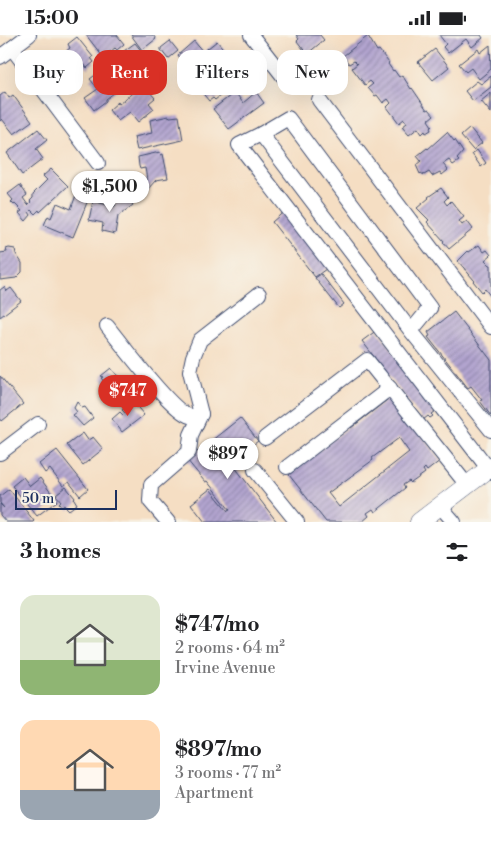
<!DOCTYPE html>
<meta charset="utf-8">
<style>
:root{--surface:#fff;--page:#f2f2f2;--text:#202124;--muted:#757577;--accent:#d93025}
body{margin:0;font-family:"Libre Bodoni",serif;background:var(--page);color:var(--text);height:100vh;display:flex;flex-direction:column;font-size:19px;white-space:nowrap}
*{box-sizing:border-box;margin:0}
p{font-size:16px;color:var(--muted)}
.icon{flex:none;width:28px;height:28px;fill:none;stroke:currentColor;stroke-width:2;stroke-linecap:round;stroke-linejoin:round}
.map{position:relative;height:487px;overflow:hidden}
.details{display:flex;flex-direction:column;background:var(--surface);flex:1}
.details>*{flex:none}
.banner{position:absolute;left:15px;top:15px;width:461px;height:45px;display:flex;gap:10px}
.scale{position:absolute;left:15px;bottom:12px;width:102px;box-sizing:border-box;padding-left:5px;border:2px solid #1b2f5e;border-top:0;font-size:14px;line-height:18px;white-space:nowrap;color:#1b2f5e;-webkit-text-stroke:4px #f7f3e8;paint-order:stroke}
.price{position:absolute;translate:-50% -42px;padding:0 11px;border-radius:18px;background:#fff;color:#222;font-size:16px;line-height:32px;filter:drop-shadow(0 1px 2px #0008)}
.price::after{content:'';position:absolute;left:50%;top:30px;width:15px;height:11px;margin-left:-8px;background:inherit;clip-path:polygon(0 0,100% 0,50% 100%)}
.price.active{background:var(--accent);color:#fff}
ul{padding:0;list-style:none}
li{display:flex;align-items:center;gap:15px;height:125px;padding:0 20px}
li span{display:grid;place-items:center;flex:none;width:140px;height:100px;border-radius:15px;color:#555}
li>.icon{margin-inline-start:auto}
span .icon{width:60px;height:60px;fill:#fffc;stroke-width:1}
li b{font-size:21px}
h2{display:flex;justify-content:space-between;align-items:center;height:60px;padding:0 20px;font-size:21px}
.chip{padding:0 18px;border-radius:15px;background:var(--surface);box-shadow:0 5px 20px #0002;font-size:18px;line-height:45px}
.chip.active{background:var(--accent);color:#fff}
.status{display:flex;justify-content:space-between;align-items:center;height:35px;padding:0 25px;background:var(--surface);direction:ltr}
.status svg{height:14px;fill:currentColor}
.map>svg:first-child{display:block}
.building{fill:url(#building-hatch);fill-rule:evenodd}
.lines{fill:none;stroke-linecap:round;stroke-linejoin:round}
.minor-casing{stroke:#3c496d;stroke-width:16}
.major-casing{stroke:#3c496d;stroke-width:19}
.minor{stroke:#fff;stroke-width:14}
.major{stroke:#fff;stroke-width:18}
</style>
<div class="status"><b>15:00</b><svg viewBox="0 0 49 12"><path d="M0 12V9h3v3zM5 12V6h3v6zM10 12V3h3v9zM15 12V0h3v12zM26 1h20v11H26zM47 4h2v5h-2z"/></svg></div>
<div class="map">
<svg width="491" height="487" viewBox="0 0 491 487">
<defs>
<pattern id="building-hatch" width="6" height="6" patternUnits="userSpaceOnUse" patternTransform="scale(1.25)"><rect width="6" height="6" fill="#b2a4cf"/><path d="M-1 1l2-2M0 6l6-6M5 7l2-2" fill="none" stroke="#9086ab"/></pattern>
</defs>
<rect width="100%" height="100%" fill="#f7f3e8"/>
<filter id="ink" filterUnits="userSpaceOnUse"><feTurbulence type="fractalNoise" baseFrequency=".02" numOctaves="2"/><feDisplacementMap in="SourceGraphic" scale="10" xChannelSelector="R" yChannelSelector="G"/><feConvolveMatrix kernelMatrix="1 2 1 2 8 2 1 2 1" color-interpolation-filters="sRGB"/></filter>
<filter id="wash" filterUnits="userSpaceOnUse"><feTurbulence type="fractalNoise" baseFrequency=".0096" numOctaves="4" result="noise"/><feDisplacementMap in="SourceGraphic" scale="20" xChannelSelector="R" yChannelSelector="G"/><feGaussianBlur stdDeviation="1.12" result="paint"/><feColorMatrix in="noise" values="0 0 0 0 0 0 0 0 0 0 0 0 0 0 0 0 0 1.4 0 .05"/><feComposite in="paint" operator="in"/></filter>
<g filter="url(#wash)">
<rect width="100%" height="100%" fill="#f5dec3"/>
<g id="blocks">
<g class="building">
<polygon points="86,0 117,0 124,9 117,15 115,13 103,22"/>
<polygon points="131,0 153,0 156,4 142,15"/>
<polygon points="296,0 320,0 324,5 307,19 297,6 299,4"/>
<polygon points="439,0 481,0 483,3 472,12 466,4 448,18 443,12 446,9"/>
<polygon points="368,1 377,16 379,15 389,28 388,29 393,36 394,35 399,42 402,40 411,54 412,53 427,75 429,74 434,80 428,85 432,91 430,93 431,95 426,98 425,96 422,99 418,93 409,100 402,92 407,88 404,84 399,88 387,72 391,68 388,64 383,68 377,60 375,61 368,53 373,49 370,46 365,50 352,33 357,29 354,26 349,29 343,21"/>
<polygon points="77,2 93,22 91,23 94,27 87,33 84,29 73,37 67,30 58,38 49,27 58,19 60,21 70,13 68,9"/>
<polygon points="170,6 178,16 168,24 161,15 161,13"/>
<polygon points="194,6 203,17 217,6 226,17 197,39 194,38 188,42 183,35 187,32 178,20"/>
<polygon points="135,8 143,18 132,27 124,16"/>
<polygon points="490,10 491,34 479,44 471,33 466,37 459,29 478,14 480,18"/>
<polygon points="435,14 449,32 433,45 418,27"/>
<polygon points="228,21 237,32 223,42 230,49 229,50 231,52 215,65 213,63 209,66 195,49 200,45 199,44 214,31 213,30"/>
<polygon points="106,32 114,42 120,38 127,48 106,64 106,66 94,75 85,63 98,54 90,44"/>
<polygon points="491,41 491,52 473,66 465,56 477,46 481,49"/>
<polygon points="143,49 155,63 149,68 154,74 138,87 130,77 118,86 109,75 118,67 119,69"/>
<polygon points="5,57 9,63 13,60 32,86 14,99 2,84 0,86 0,61"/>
<polygon points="235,57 243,68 256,57 264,68 229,94 213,74"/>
<polygon points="491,58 491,78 481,66"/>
<polygon points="169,81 170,82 179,81 183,105 137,115 134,102 152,98 150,85"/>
<polygon points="470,93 482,108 473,115 461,101"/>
<polygon points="38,94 47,105 36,114 43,124 22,140 7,118"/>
<polygon points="447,97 454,106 455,105 463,117 457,124 459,126 453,130 449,125 443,129 448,135 442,140 440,137 432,141 429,137 424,140 421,138 420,139 416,130 421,126 417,121 427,113 428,114"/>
<polygon points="477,115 486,128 481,132 472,119"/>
<polygon points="160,117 161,120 163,119 168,143 156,145 138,165 128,155 137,145 142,150 147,144 145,133 140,134 139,131 138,122"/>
<polygon points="51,134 68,151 40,177 39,175 35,179 31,175 29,177 31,180 26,186 19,178 22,176 15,169 14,170 11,167 13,165 8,159 20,150 27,160 23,163 28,170 31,167 30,166 33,163 33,159 47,145 43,141"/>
<polygon points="441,153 448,162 444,166 447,170 451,166 464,182 459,186 462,190 467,186 473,194 449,214 443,207 444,206 427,187 429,185 417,173 429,163 428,162"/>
<polygon points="125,158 133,170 118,181 115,199 102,196 103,188 89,185 93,166 114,172 116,170 114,167"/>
<polygon points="76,160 88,165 73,202 44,190 48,181 51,183 57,168 71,174"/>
<polygon points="286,175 330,231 315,242 272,187"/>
<polygon points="479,210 484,217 487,215 491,220 485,225 490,230 491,230 491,262 485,254 482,257 473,246 474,245 458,226 468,216 469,217"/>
<polygon points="9,213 15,214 16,219 22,228 22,237 16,243 0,245 0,218 7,217 6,214"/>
<polygon points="321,239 344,269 339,273 315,243"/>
<polygon points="4,252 7,256 11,253 21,266 0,282 0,255"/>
<polygon points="454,277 491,325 491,381 480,366 482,365 471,351 468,353 428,302 430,301 428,297"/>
<polygon points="377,295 438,374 431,379 433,381 430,383 428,381 423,385 362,306"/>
<polygon points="111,333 124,348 113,357 101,343 103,342 101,341"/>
<polygon points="0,341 23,369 2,386 0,383"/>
<path d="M 391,362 L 441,425 L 427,436 L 425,433 L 423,435 L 425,438 L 411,448 L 409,446 L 403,450 L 405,453 L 375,477 L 373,474 L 367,478 L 369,481 L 362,487 L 326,487 L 289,440 L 350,391 L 351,393 ZM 399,403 L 409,417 L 339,472 L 328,458 L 373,425 L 372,423 Z"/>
<polygon points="77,367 82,373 85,372 93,383 83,391 73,380 77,377 74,373"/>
<polygon points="133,367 144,380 122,397 112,384 120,377 123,380 125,378 122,375"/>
<polygon points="240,383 258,406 231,427 277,487 205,487 191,469 210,454 228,476 230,475 207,446 205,447 187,425"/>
<polygon points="83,398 88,405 93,402 103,414 83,430 67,410"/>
<polygon points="57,415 88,454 80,461 69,447 63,451 50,434 45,438 39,429"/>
<polygon points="23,442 30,451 40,443 57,466 37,481 12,451"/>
<polygon points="66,452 75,463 74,464 77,469 69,475 64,470 62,472 59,468 61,466 56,460"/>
<polygon points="9,454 34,486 33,487 6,487 0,480 0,469 4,473 0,468 0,461"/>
</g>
</g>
</g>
<g filter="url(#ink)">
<use href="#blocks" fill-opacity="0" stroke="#3c496d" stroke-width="1"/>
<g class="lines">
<g class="minor-casing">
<g id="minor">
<polyline points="251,0 287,46"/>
<polyline points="12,13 98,128"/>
<polyline points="0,22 29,0"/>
<polyline points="319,65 491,292"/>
<polyline points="261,99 239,110 491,437"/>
<path d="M 107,291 C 120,307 173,378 190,381 C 193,381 198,380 201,379"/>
<polyline points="411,296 430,273 288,83 261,99 411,296 491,395"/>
<polyline points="265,403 367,325 467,450"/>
<polyline points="0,418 38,389"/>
<polyline points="287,432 390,353"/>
<polyline points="255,435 297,487"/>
<polyline points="440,471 454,487"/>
<polyline points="168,487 150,466 151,450 189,417 191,400 201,379 190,336 193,322 200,305 259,259"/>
</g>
</g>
<g class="major-casing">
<polyline id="major" points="419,487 491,432"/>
</g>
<use href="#minor" class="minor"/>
<use href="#major" class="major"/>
</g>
</g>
</svg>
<div class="scale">50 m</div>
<b class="price" style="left:110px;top:178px">$1,500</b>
<b class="price active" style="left:128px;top:382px">$747</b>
<b class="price" style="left:228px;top:445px">$897</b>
<div class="banner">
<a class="chip">Buy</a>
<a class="chip active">Rent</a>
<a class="chip">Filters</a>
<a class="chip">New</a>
</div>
</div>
<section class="details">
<h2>3 homes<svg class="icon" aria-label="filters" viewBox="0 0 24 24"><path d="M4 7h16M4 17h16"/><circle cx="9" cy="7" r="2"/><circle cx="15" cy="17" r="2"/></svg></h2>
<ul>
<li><span style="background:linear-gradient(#dfe7d0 65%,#8fb573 0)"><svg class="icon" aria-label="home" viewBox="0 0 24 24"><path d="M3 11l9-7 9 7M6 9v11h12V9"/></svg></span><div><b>$747/mo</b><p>2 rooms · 64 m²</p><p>Irvine Avenue</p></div></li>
<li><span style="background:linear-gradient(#ffd9b3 70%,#9aa5b1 0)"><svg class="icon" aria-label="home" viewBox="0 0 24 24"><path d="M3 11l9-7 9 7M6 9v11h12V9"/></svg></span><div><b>$897/mo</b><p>3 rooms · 77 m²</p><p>Apartment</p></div></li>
</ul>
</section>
